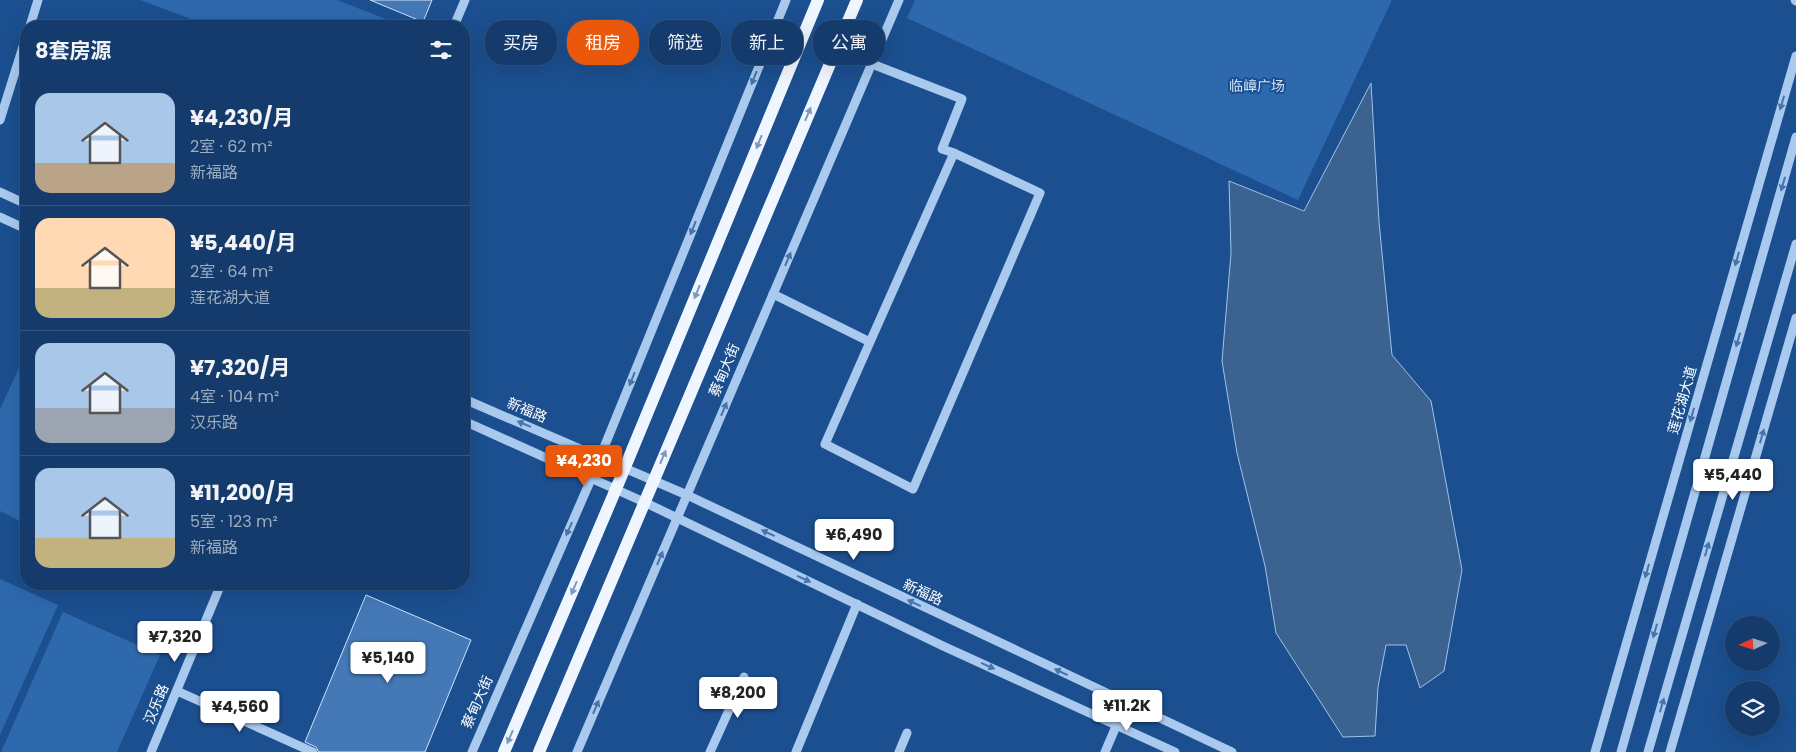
<!DOCTYPE html>
<html lang="zh">
<meta charset="utf-8">
<style>
:root{--surface:#143b6b;--page:#214673;--text:#f1f3f6;--muted:#9dadc1;--line:#33557e;--accent:#ea580c}
body{margin:0;font-family:Poppins,"Noto Sans SC",sans-serif;background:var(--page);color:var(--text);height:100vh;display:flex;flex-direction:column;font-size:19px;white-space:nowrap}
*{box-sizing:border-box;margin:0}
p{font-size:16px;color:var(--muted)}
.icon{flex:none;width:28px;height:28px;fill:none;stroke:currentColor;stroke-width:2;stroke-linecap:round;stroke-linejoin:round}
.map{position:relative;flex:1;overflow:hidden}
.sheet{position:absolute;left:20px;top:20px;width:450px;height:570px;display:flex;flex-direction:column;background:var(--surface);border-radius:20px;box-shadow:0 5px 20px #0002,0 0 0 1px var(--line)}
.sheet>*{flex:none}
.hud{position:absolute;left:485px;top:20px;width:475px;height:45px;display:flex;gap:10px}
.needle{width:32px;rotate:266deg}
.fabs{position:absolute;left:1725px;top:616px;display:grid;gap:10px}
.fabs a{display:grid;place-items:center;width:55px;height:55px;border-radius:50%;background:var(--surface);box-shadow:0 5px 20px #0002,0 0 0 1px var(--line);font-size:25px}
.price{position:absolute;translate:-50% -42px;padding:0 11px;border-radius:5px;background:#fff;color:#222;font-size:16px;line-height:32px;filter:drop-shadow(0 1px 2px #0008)}
.price::after{content:'';position:absolute;left:50%;top:30px;width:15px;height:11px;margin-left:-8px;background:inherit;clip-path:polygon(0 0,100% 0,50% 100%)}
.price.selected{background:var(--accent);color:#fff}
ul{padding:0;list-style:none}
li{display:flex;align-items:center;gap:15px;height:125px;padding:0 15px}
li+li{border-top:1px solid var(--line)}
li span{display:grid;place-items:center;flex:none;width:140px;height:100px;border-radius:15px;color:#555}
li>.icon{margin-inline-start:auto}
span .icon{width:60px;height:60px;fill:#fffc;stroke-width:1}
li b{font-size:21px}
h2{display:flex;justify-content:space-between;align-items:center;height:60px;padding:0 15px;font-size:21px}
.chip{padding:0 18px;border-radius:20px;background:var(--surface);box-shadow:0 5px 20px #0002,0 0 0 1px var(--line);font-size:18px;line-height:45px}
.chip.selected{background:var(--accent);color:#fff}
.map>svg:first-child{display:block}
.green{fill:#2e69ad}
.water{fill:#3c6290;stroke:#9cc4f0}
.building{fill:#4478b7;stroke:#cfe3fa}
.lines{fill:none;stroke-linecap:round;stroke-linejoin:round}
.minor{stroke:#a9c9ee;stroke-width:9}
.major{stroke:#f0f6ff;stroke-width:12}
.oneway{fill:#4674ac}
.oneway2{fill:#7b9ac1}
.labels{text-anchor:middle;dominant-baseline:central;stroke-width:4;stroke-linejoin:round;paint-order:stroke}
.park-label{font-size:14px;fill:#cfe3fa;stroke:#1b4f8f}
.street-label{font-size:14px;fill:#fff;stroke:#1b4f8f}
</style>
<div class="map">
<svg width="1796" height="752" viewBox="0 0 1796 752">
<rect width="100%" height="100%" fill="#1b4f8f"/>
<g class="green">
<polygon points="140,0 337,0 404,26 210,26"/>
<polygon points="915,0 1392,0 1298,200 907,18"/>
<polygon points="26,353 26,524 0,511 0,409"/>
<polygon points="0,579 58,605 0,735"/>
<polygon points="63,612 160,655 117,752 1,752"/>
</g>
<polygon class="water" points="1371,83 1379,222 1392,355 1431,401 1462,570 1444,671 1420,688 1406,645 1386,645 1378,687 1375,736 1343,737 1276,633 1265,566 1237,453 1222,361 1231,253 1229,181 1304,211"/>
<g class="building">
<polygon points="370,0 432,0 423,22"/>
<polygon points="366,595 471,640 425,752 319,752 316,747 305,742"/>
</g>
<g class="lines">
<g class="minor">
<polyline points="1795,0 1796,1"/>
<polyline points="30,26 38,0"/>
<polyline points="454,26 465,0"/>
<polyline points="872,64 962,99 942,149 954,153"/>
<polyline points="0,120 26,37"/>
<polyline points="0,192 26,204"/>
<polyline points="0,217 26,229"/>
<polyline points="773,294 870,342 954,153 1040,193 913,489 825,444 870,342"/>
<polyline points="464,399 687,495 1232,752"/>
<polyline points="464,421 644,502 943,646 1175,752"/>
<polyline points="177,691 313,752"/>
<polyline points="151,752 221,584"/>
<polyline points="472,752 592,477 786,0"/>
<polyline points="577,752 899,0"/>
<polyline points="710,752 744,677"/>
<polyline points="796,752 857,604"/>
<polyline points="899,752 907,733"/>
<polyline points="1105,752 1126,703"/>
<polyline points="1595,752 1796,56"/>
<polyline points="1621,752 1796,137"/>
<polyline points="1648,752 1796,244"/>
<polyline points="1670,752 1796,318"/>
</g>
<g class="major">
<polyline points="504,752 616,489 818,0"/>
<polyline points="539,752 857,0"/>
</g>
</g>
<defs><path id="oneway-solid" d="M-6-.8H1V-3.2L6.5 0L1 3.2V.8H-6Z" transform="scale(1.25)"/></defs>
<g class="oneway">
<use href="#oneway-solid" transform="translate(754 78) rotate(112)"/>
<use href="#oneway-solid" transform="translate(1782 103) rotate(106)"/>
<use href="#oneway-solid" transform="translate(1783 184) rotate(106)"/>
<use href="#oneway-solid" transform="translate(693 228) rotate(112)"/>
<use href="#oneway-solid" transform="translate(788 259) rotate(-67)"/>
<use href="#oneway-solid" transform="translate(1737 259) rotate(106)"/>
<use href="#oneway-solid" transform="translate(1738 340) rotate(106)"/>
<use href="#oneway-solid" transform="translate(632 379) rotate(112)"/>
<use href="#oneway-solid" transform="translate(724 409) rotate(-67)"/>
<use href="#oneway-solid" transform="translate(1692 415) rotate(106)"/>
<use href="#oneway-solid" transform="translate(524 424) rotate(-157)"/>
<use href="#oneway-solid" transform="translate(1762 436) rotate(-74)"/>
<use href="#oneway-solid" transform="translate(569 529) rotate(114)"/>
<use href="#oneway-solid" transform="translate(768 533) rotate(-155)"/>
<use href="#oneway-solid" transform="translate(1707 549) rotate(-74)"/>
<use href="#oneway-solid" transform="translate(660 558) rotate(-67)"/>
<use href="#oneway-solid" transform="translate(1647 571) rotate(106)"/>
<use href="#oneway-solid" transform="translate(804 579) rotate(25)"/>
<use href="#oneway-solid" transform="translate(914 603) rotate(-155)"/>
<use href="#oneway-solid" transform="translate(1655 631) rotate(106)"/>
<use href="#oneway-solid" transform="translate(988 666) rotate(24)"/>
<use href="#oneway-solid" transform="translate(1061 672) rotate(-155)"/>
<use href="#oneway-solid" transform="translate(1662 705) rotate(-74)"/>
<use href="#oneway-solid" transform="translate(596 707) rotate(-67)"/>
</g>
<g class="oneway2">
<use href="#oneway-solid" transform="translate(808 114) rotate(-67)"/>
<use href="#oneway-solid" transform="translate(759 142) rotate(112)"/>
<use href="#oneway-solid" transform="translate(697 292) rotate(112)"/>
<use href="#oneway-solid" transform="translate(663 457) rotate(-67)"/>
<use href="#oneway-solid" transform="translate(574 588) rotate(113)"/>
<use href="#oneway-solid" transform="translate(510 737) rotate(113)"/>
</g>
<g class="labels">
<g class="park-label">
<text x="1257" y="86">临嶂广场</text>
</g>
<g class="street-label">
<text transform="translate(724 370) rotate(-67)">蔡甸大街</text>
<text transform="translate(1682 400) rotate(-74)">莲花湖大道</text>
<text transform="translate(527 410) rotate(23)">新福路</text>
<text transform="translate(923 592) rotate(25)">新福路</text>
<text transform="translate(477 702) rotate(-66)">蔡甸大街</text>
<text transform="translate(156 704) rotate(-67)">汉乐路</text>
</g>
</g>
</svg>
<div class="fabs">
<a><svg class="needle" viewBox="-14 -14 28 28"><path d="M0-13l5 13h-10z" fill="#e53935"/><path d="M0 13l5-13h-10z" fill="#9dadc1"/></svg></a>
<a><svg class="icon" aria-label="layers" viewBox="0 0 24 24"><path d="M12 4l9 5-9 5-9-5zM3 14l9 5 9-5"/></svg></a>
</div>
<b class="price selected" style="left:584px;top:487px">¥4,230</b>
<b class="price" style="left:1733px;top:501px">¥5,440</b>
<b class="price" style="left:854px;top:561px">¥6,490</b>
<b class="price" style="left:175px;top:663px">¥7,320</b>
<b class="price" style="left:388px;top:684px">¥5,140</b>
<b class="price" style="left:738px;top:719px">¥8,200</b>
<b class="price" style="left:1127px;top:732px">¥11.2K</b>
<b class="price" style="left:240px;top:733px">¥4,560</b>
<div class="hud">
<a class="chip">买房</a>
<a class="chip selected">租房</a>
<a class="chip">筛选</a>
<a class="chip">新上</a>
<a class="chip">公寓</a>
</div>
<section class="sheet">
<h2>8套房源<svg class="icon" aria-label="filters" viewBox="0 0 24 24"><path d="M4 7h16M4 17h16"/><circle cx="9" cy="7" r="2"/><circle cx="15" cy="17" r="2"/></svg></h2>
<ul>
<li><span style="background:linear-gradient(#a9c7e8 70%,#b9a48a 0)"><svg class="icon" aria-label="home" viewBox="0 0 24 24"><path d="M3 11l9-7 9 7M6 9v11h12V9"/></svg></span><div><b>¥4,230/月</b><p>2室 · 62 m²</p><p>新福路</p></div></li>
<li><span style="background:linear-gradient(#ffd9b3 70%,#c2b280 0)"><svg class="icon" aria-label="home" viewBox="0 0 24 24"><path d="M3 11l9-7 9 7M6 9v11h12V9"/></svg></span><div><b>¥5,440/月</b><p>2室 · 64 m²</p><p>莲花湖大道</p></div></li>
<li><span style="background:linear-gradient(#a9c7e8 65%,#9aa5b1 0)"><svg class="icon" aria-label="home" viewBox="0 0 24 24"><path d="M3 11l9-7 9 7M6 9v11h12V9"/></svg></span><div><b>¥7,320/月</b><p>4室 · 104 m²</p><p>汉乐路</p></div></li>
<li><span style="background:linear-gradient(#a9c7e8 70%,#c2b280 0)"><svg class="icon" aria-label="home" viewBox="0 0 24 24"><path d="M3 11l9-7 9 7M6 9v11h12V9"/></svg></span><div><b>¥11,200/月</b><p>5室 · 123 m²</p><p>新福路</p></div></li>
</ul>
</section>
</div>
